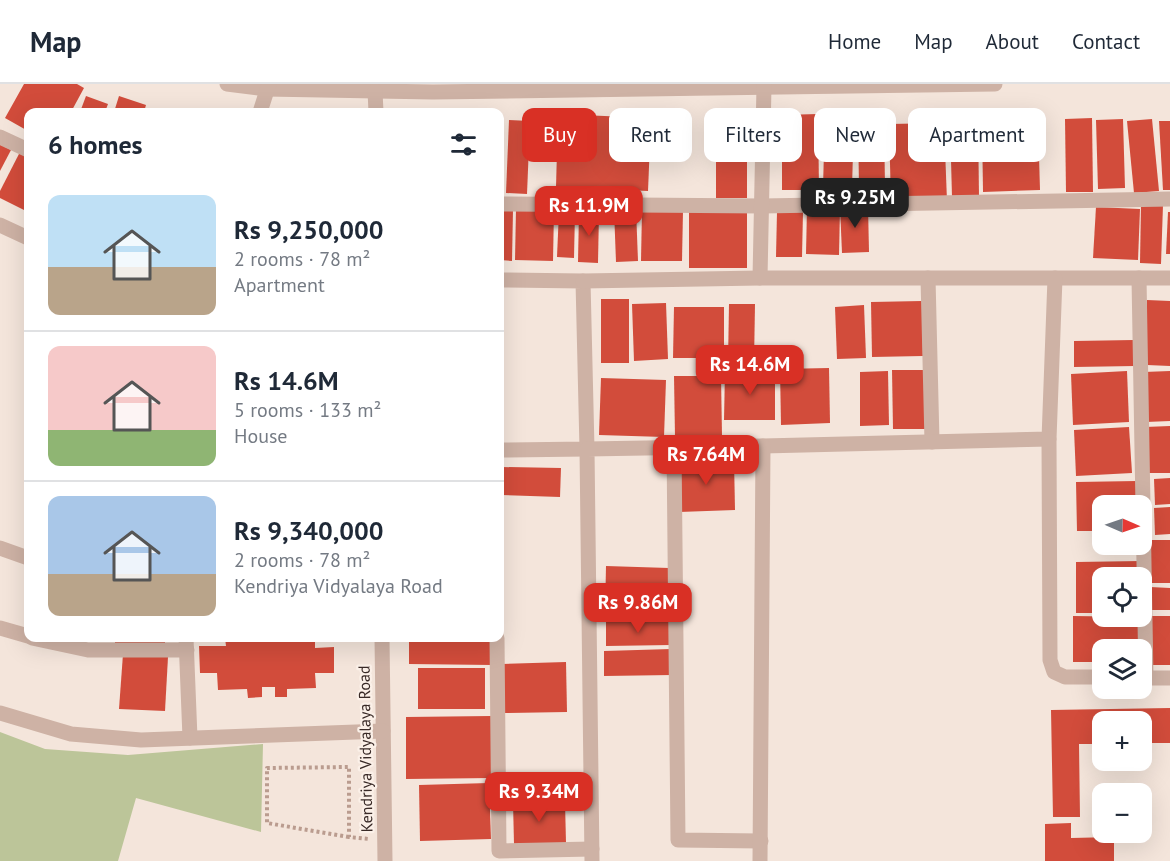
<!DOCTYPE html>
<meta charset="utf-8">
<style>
:root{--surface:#fff;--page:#f6f6f7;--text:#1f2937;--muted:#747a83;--line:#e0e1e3;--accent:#d93025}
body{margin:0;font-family:"PT Sans",sans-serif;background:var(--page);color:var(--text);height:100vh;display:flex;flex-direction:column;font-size:22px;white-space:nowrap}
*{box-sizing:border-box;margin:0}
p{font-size:20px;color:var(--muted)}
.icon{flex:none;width:33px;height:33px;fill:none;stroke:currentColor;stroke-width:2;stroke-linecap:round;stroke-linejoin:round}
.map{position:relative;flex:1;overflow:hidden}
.panel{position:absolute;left:24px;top:24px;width:480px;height:534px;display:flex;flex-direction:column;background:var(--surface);border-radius:12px;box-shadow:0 6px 24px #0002}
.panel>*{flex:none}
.guide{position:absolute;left:522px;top:24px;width:558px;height:54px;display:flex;gap:12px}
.needle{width:39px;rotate:92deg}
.controls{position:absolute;left:1092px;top:411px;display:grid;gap:12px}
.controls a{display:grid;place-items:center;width:60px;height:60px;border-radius:12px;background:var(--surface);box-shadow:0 6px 24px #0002;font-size:30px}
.price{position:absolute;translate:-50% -51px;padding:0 14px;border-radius:12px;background:var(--accent);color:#fff;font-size:20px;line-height:39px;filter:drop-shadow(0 2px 3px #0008)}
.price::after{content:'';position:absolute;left:50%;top:36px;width:18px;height:14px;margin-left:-9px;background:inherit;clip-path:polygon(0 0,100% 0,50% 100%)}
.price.active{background:#222;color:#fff}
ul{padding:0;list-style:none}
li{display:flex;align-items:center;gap:18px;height:150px;padding:0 24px}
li+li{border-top:2px solid var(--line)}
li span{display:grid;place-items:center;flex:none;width:168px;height:120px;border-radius:12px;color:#555}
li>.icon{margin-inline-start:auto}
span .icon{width:72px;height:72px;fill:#fffc;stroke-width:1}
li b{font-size:26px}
h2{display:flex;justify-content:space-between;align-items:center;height:72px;padding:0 24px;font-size:26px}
.chip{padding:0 21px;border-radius:12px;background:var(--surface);box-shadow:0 6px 24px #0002;font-size:21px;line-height:54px}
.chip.active{background:var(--accent);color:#fff}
header{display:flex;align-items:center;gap:36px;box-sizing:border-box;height:84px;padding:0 30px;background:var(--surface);border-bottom:2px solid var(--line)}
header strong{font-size:28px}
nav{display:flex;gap:33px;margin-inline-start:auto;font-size:21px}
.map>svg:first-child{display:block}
.green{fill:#bcc599}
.building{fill:#d24c3b}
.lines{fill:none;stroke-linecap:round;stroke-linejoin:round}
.path{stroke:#ba9c8f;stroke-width:4;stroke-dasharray:3 3;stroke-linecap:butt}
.minor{stroke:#ceb2a5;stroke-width:15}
.labels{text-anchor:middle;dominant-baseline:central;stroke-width:4.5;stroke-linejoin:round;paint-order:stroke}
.street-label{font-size:16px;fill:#392a27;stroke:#fbf0e8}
</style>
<header>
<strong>Map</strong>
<nav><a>Home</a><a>Map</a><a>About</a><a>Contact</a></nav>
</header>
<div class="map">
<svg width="1170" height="777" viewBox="0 0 1170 777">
<rect width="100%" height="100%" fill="#f4e5db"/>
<polygon class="green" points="0,648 45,665 128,671 263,660 261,748 136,714 118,777 0,777"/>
<g class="building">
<polygon points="24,0 77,0 84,4 71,28 28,28 28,47 5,34"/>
<polygon points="86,12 108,20 105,28 80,28"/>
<polygon points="119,12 146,21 144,28 114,28"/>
<polygon points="558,30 651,34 648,107 556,103"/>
<polygon points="818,30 819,106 782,106 782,31"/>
<polygon points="825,32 854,33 852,104 823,103"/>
<polygon points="1092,34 1093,108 1066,108 1065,35"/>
<polygon points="1123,35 1125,104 1098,105 1096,36"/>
<polygon points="1152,35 1159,107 1134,109 1127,37"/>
<polygon points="509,36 530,37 527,110 506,109"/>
<polygon points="978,37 979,113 952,113 950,38"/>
<polygon points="1159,37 1170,37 1170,106 1163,106"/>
<polygon points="1038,38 1040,106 983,108 982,39"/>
<polygon points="884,39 885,103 859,103 858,40"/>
<polygon points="944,39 947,117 891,119 889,40"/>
<polygon points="0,60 11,66 0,87"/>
<rect x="716" y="60" width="31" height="54"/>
<polygon points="21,66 28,69 28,128 0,114 0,107"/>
<polygon points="1141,121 1163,121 1161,180 1140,179"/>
<polygon points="868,122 869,168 842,169 840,123"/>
<polygon points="1096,123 1140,125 1138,176 1093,174"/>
<polygon points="807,124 840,125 839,171 806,170"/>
<polygon points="516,125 554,126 553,177 515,176"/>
<polygon points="614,125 636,125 638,177 616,178"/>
<polygon points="500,126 513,126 512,177 500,176"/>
<polygon points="642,126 683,127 682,177 641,177"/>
<polygon points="559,127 575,128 574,174 557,173"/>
<rect x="689" y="127" width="58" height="57"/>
<polygon points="579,128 599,128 598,179 578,178"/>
<polygon points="777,128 803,128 802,173 776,173"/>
<polygon points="1168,128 1170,128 1170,170 1166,170"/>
<rect x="601" y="215" width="28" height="64"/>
<polygon points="1147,216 1170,217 1170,282 1147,281"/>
<polygon points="922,217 923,272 872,273 871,218"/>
<polygon points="666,219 668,275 634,277 632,220"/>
<polygon points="729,220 755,220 754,279 728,279"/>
<polygon points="864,221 866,274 837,275 835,223"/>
<polygon points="674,223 724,223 724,274 673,274"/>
<polygon points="1134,256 1135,282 1074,283 1074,257"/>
<polygon points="829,284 830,339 781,341 780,285"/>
<polygon points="892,286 927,286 927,345 893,345"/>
<polygon points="725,287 775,287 775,336 724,336"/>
<polygon points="888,287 889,341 860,342 860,288"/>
<polygon points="1127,287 1129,338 1073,341 1071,290"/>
<polygon points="1170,287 1170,337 1146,338 1144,288"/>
<polygon points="674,292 721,292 722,352 675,353"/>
<polygon points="601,294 666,296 664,353 599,351"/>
<polygon points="1170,342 1170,389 1146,389 1145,343"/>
<polygon points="1129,343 1132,389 1076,392 1074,346"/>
<polygon points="734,376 735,426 679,428 678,378"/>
<polygon points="502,383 561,384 560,413 501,411"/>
<polygon points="1170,394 1170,420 1155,421 1154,395"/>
<polygon points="1137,397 1137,422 1102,422 1102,447 1077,447 1076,398"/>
<polygon points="1170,423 1170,450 1155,451 1154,424"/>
<rect x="1147" y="456" width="23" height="43"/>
<polygon points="1141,477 1141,494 1102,494 1102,529 1076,529 1076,478"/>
<polygon points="606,482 669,484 668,531 605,529"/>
<polygon points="1150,503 1170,504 1170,526 1150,526"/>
<polygon points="1073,532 1142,533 1142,566 1102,566 1102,578 1073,578"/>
<rect x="1150" y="532" width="20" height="49"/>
<polygon points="670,537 671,561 606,562 606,538"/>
<rect x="115" y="554" width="50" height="5"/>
<polygon points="225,554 315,554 315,564 334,563 334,589 315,589 316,604 287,605 287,613 275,613 275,603 262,603 262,613 248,614 247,605 218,606 217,589 200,589 199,562 226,562"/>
<polygon points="409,554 492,554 492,581 409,580"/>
<polygon points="671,565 672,591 604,592 604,567"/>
<polygon points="123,570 168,573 165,627 119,625"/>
<polygon points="566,578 567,628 503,629 502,580"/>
<rect x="418" y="584" width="67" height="41"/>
<polygon points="1170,624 1170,659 1142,659 1142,638 1102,638 1102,660 1079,660 1080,733 1053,733 1051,626"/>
<polygon points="491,632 492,694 406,695 406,633"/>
<polygon points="489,699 491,755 420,757 419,701"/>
<polygon points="513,718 565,718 566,759 514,760"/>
<polygon points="1071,739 1071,754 1114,753 1114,777 1045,777 1045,740"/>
</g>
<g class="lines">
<polyline class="path" points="349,753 267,739 267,684 349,683 349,753 369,755"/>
<g class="minor">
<polyline points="227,0 266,5 433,8 995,0"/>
<polyline points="375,7 376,28"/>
<polyline points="260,28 269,0"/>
<polyline points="0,53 28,66"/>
<polyline points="500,120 762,122 1170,115"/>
<polyline points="0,141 28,154"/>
<polyline points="760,194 764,2"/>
<polyline points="928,194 932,358"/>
<polyline points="1055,194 1170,194"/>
<polyline points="1139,194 1146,594"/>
<polyline points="500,196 583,197 587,365 500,366"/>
<polyline points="583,197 760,194 1055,194 1049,355 763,362"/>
<polyline points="1049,355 1050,576 1054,588 1065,593 1102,593"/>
<polyline points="674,363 678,756 761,757"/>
<polyline points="0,464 28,474"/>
<polyline points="0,544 28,552"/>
<polyline points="32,554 88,566 187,566"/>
<polyline points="186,554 190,654"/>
<polyline points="382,554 385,777"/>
<polyline points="497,554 499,767 592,765"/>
<polyline points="1142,594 1170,594"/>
<polyline points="0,629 71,650 141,656 383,647"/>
<polyline points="592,777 587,365 763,362 760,777"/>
</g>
</g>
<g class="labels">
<g class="street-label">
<text transform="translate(365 665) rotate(-91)">Kendriya Vidyalaya Road</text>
</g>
</g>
</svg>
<div class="controls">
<a><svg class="needle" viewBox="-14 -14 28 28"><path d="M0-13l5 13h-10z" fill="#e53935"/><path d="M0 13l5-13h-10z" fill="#747a83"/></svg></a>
<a><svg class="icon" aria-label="locate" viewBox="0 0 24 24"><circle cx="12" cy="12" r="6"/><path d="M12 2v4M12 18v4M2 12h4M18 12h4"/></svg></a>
<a><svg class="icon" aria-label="layers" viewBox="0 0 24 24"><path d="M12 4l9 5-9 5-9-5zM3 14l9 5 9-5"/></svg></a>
<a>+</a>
<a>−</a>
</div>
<b class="price active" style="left:855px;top:145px">Rs 9.25M</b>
<b class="price" style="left:589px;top:153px">Rs 11.9M</b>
<b class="price" style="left:750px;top:312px">Rs 14.6M</b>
<b class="price" style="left:706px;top:402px">Rs 7.64M</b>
<b class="price" style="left:638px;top:550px">Rs 9.86M</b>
<b class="price" style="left:539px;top:739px">Rs 9.34M</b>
<div class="guide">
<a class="chip active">Buy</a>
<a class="chip">Rent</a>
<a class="chip">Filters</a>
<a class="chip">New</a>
<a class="chip">Apartment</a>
</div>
<section class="panel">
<h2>6 homes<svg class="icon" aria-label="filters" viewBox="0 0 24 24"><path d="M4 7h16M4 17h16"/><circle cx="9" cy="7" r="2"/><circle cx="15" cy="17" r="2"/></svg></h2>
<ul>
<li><span style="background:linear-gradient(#bfe0f5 60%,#b9a48a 0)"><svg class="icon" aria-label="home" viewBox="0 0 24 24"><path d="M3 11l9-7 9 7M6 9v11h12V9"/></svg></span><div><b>Rs 9,250,000</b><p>2 rooms · 78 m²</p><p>Apartment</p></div></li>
<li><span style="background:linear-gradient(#f6c9c9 70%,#8fb573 0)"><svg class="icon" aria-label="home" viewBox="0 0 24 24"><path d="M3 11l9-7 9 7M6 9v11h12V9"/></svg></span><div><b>Rs 14.6M</b><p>5 rooms · 133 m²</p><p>House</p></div></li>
<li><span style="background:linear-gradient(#a9c7e8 65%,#b9a48a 0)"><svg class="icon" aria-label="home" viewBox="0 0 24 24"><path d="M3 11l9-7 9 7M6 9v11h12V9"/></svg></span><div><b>Rs 9,340,000</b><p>2 rooms · 78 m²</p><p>Kendriya Vidyalaya Road</p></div></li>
</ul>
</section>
</div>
